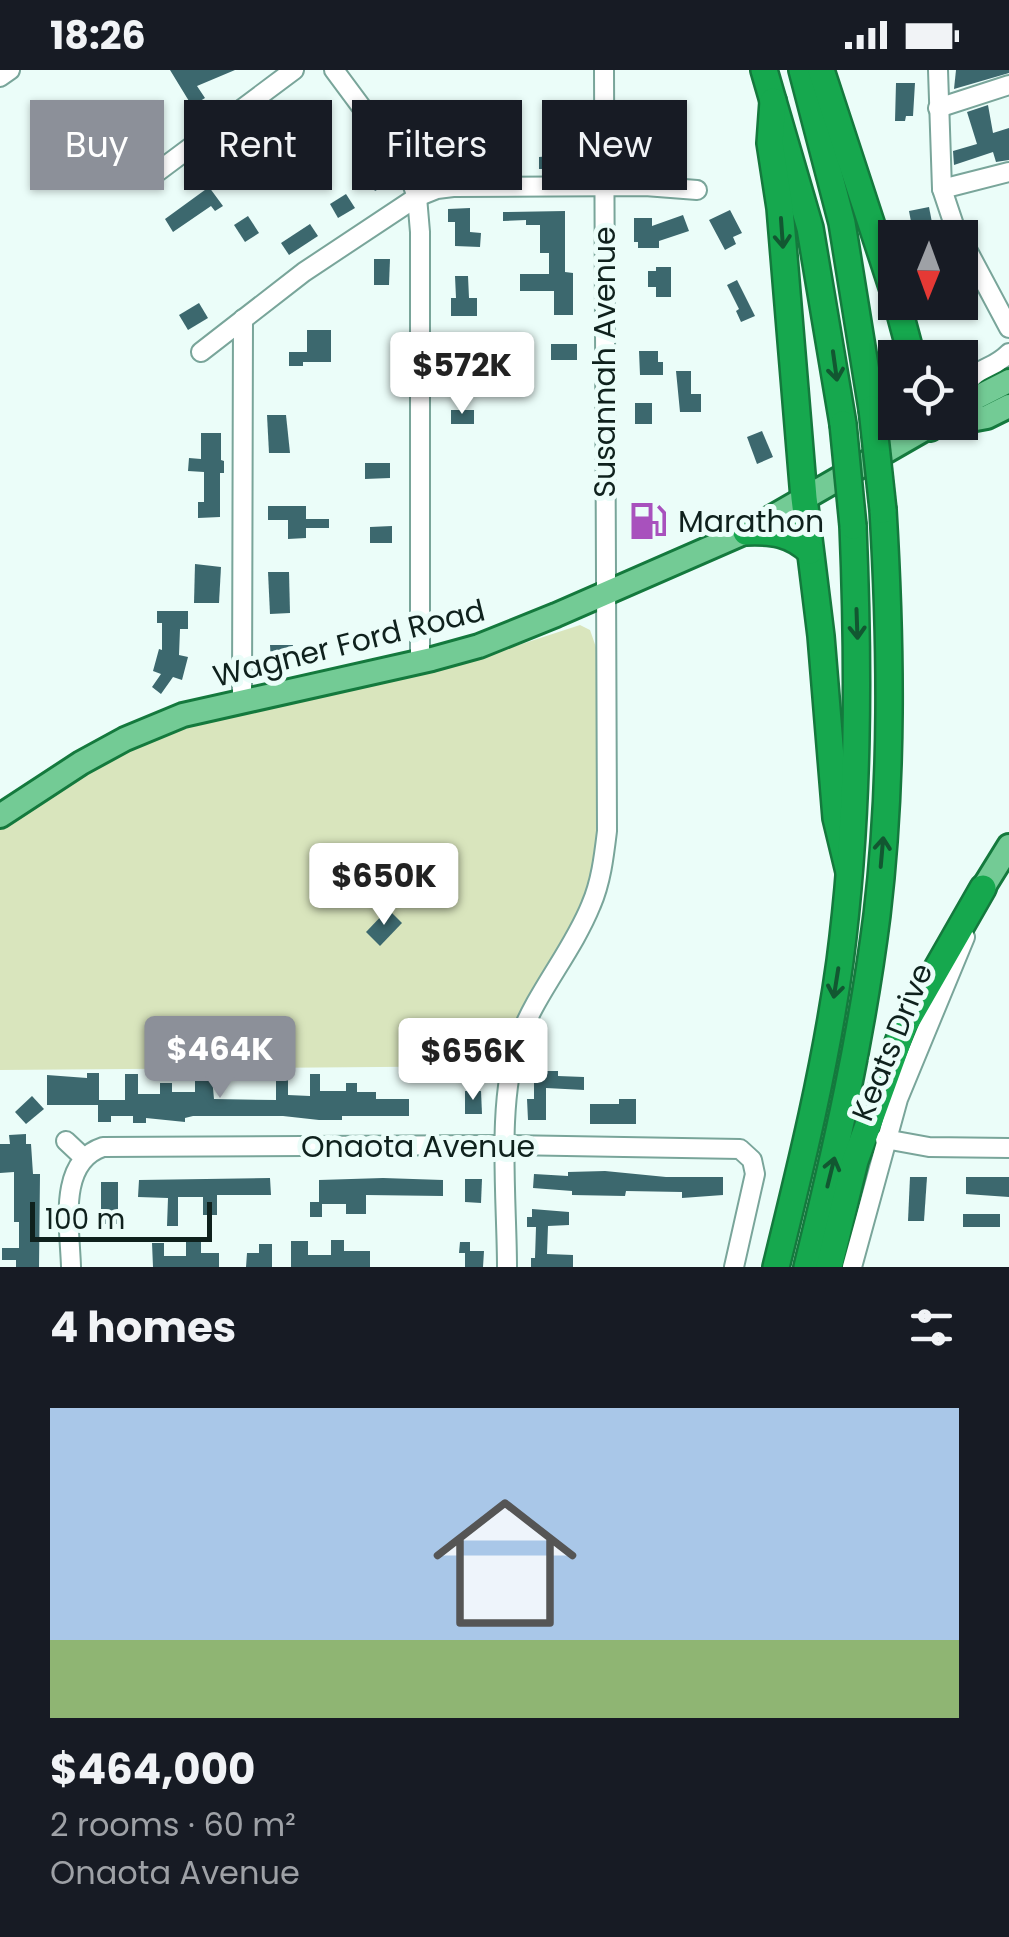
<!DOCTYPE html>
<meta charset="utf-8">
<style>
:root{--surface:#171b24;--page:#20242c;--text:#f1f3f6;--muted:#9ea1a6;--accent:#8c9099}
body{margin:0;font-family:Poppins,sans-serif;background:var(--page);color:var(--text);height:100vh;display:flex;flex-direction:column;font-size:38px;white-space:nowrap}
*{box-sizing:border-box;margin:0}
p{font-size:32px;color:var(--muted)}
.icon{flex:none;width:55px;height:55px;fill:none;stroke:currentColor;stroke-width:2;stroke-linecap:round;stroke-linejoin:round}
.map{position:relative;height:1197px;overflow:hidden}
.sheet{display:flex;flex-direction:column;background:var(--surface);flex:1}
.sheet>*{flex:none}
.guide{position:absolute;left:30px;top:30px;width:950px;height:90px;display:flex;gap:20px}
.needle{width:65px;rotate:181deg}
.tools{position:absolute;left:878px;top:150px;display:grid;gap:20px}
.tools a{display:grid;place-items:center;width:100px;height:100px;border-radius:0px;background:var(--surface);box-shadow:0 2px 8px #0004;font-size:50px}
.scale{position:absolute;left:30px;bottom:25px;width:182px;box-sizing:border-box;padding-left:10px;border:5px solid #0f211d;border-top:0;font-size:28px;line-height:35px;white-space:nowrap;color:#0f211d;-webkit-text-stroke:8px #ebfdf9;paint-order:stroke}
.price{position:absolute;translate:-50% -85px;padding:0 22px;border-radius:10px;background:#fff;color:#222;font-size:32px;line-height:65px;filter:drop-shadow(0 2px 5px #0008)}
.price::after{content:'';position:absolute;left:50%;top:60px;width:30px;height:22px;margin-left:-15px;background:inherit;clip-path:polygon(0 0,100% 0,50% 100%)}
.price.selected{background:var(--accent);color:#fff}
ul{padding:0;list-style:none}
li{display:grid;align-content:center;gap:20px;height:530px;padding:0 50px}
li span{display:grid;place-items:center;height:310px;border-radius:0px;color:#555}
li>.icon{margin-inline-start:auto}
span .icon{width:180px;height:180px;fill:#fffc;stroke-width:1}
li b{font-size:42px}
h2{display:flex;justify-content:space-between;align-items:center;height:120px;padding:0 50px;font-size:42px}
.chip{padding:0 35px;border-radius:0px;background:var(--surface);box-shadow:0 2px 8px #0004;font-size:35px;line-height:90px}
.chip.selected{background:var(--accent);color:#fff}
.status{display:flex;justify-content:space-between;align-items:center;height:70px;padding:0 50px;background:var(--surface);direction:ltr}
.status svg{height:28px;fill:currentColor}
.map>svg:first-child{display:block}
.green{fill:#d9e5bd}
.building{fill:#3c686e}
.lines{fill:none;stroke-linecap:round;stroke-linejoin:round}
.minor-casing{stroke:#79a59a;stroke-width:22}
.major-casing{stroke:#14793d;stroke-width:28}
.highway-casing{stroke:#14793d;stroke-width:30}
.minor{stroke:#fff;stroke-width:18}
.major{stroke:#73cb95;stroke-width:22}
.highway{stroke:#16a84e;stroke-width:25}
.highway-bridge-casing{stroke:#14793d;stroke-width:30;stroke-linecap:butt}
.highway-bridge{stroke:#16a84e;stroke-width:25}
.oneway{stroke:#125731}
.labels{text-anchor:middle;dominant-baseline:central;stroke-width:10;stroke-linejoin:round;paint-order:stroke}
.street-label{font-size:30px;fill:#0f211d;stroke:#ebfdf9}
.poi-label{font-size:30px;fill:#0f211d;stroke:#ebfdf9;text-anchor:start}
</style>
<div class="status"><b>18:26</b><svg viewBox="0 0 49 12"><path d="M0 12V9h3v3zM5 12V6h3v6zM10 12V3h3v9zM15 12V0h3v12zM26 1h20v11H26zM47 4h2v5h-2z"/></svg></div>
<div class="map">
<svg width="1009" height="1197" viewBox="0 0 1009 1197">
<rect width="100%" height="100%" fill="#ebfdf9"/>
<polygon class="green" points="580,555 590,560 598,583 601,751 596,796 583,838 504,996 0,1000 0,756 85,701 167,662 219,646 458,595"/>
<g class="building">
<polygon points="170,0 235,0 197,16 205,28 192,36"/>
<polygon points="956,0 1009,0 1009,3 954,19"/>
<polygon points="896,13 915,13 913,46 906,46 905,51 895,51"/>
<polygon points="413,31 432,59 418,68 399,40"/>
<polygon points="988,35 993,63 1009,58 1009,90 996,92 993,82 954,95 953,81 977,74 967,42"/>
<rect x="550" y="43" width="28" height="14"/>
<polygon points="289,45 301,62 263,81 267,89 253,96 242,75"/>
<polygon points="504,55 513,55 514,86 507,86 507,92 490,92 490,59 504,59"/>
<polygon points="655,57 656,73 629,73 628,58"/>
<rect x="665" y="71" width="21" height="24"/>
<polygon points="366,76 390,113 375,121 352,85"/>
<polygon points="576,84 577,99 539,99 539,87"/>
<polygon points="209,117 223,136 215,141 211,136 173,162 165,149"/>
<polygon points="346,124 355,138 338,148 330,134"/>
<polygon points="929,137 935,168 914,168 909,141"/>
<polygon points="470,138 470,162 481,163 480,177 455,176 455,152 448,152 448,139"/>
<polygon points="730,140 742,163 733,167 736,174 725,180 709,150"/>
<polygon points="565,141 565,202 573,203 573,245 554,245 554,221 520,221 520,204 549,204 549,183 540,183 540,155 526,155 526,150 503,151 503,142"/>
<polygon points="683,145 689,161 659,171 659,178 638,178 638,172 634,172 634,148 652,148 652,156"/>
<polygon points="248,146 259,163 245,172 234,155"/>
<polygon points="310,154 318,166 289,185 281,173"/>
<polygon points="374,189 390,189 389,215 374,215"/>
<polygon points="656,197 671,197 671,227 656,227 656,217 648,217 648,201 656,201"/>
<polygon points="455,206 468,206 469,228 477,228 477,246 451,246 451,228 456,228"/>
<polygon points="737,210 755,246 741,252 736,241 739,239 727,215"/>
<polygon points="199,233 208,248 188,260 179,245"/>
<polygon points="307,260 331,260 331,292 303,292 303,296 289,296 289,282 307,282"/>
<polygon points="453,271 480,271 480,293 497,293 497,312 469,312 469,286 453,287"/>
<rect x="551" y="274" width="26" height="16"/>
<polygon points="639,281 658,281 658,292 663,292 663,305 640,305"/>
<polygon points="676,301 691,301 691,324 701,324 701,342 680,342"/>
<rect x="635" y="333" width="17" height="21"/>
<rect x="451" y="340" width="23" height="14"/>
<polygon points="267,345 286,345 290,383 269,383"/>
<polygon points="762,361 773,387 757,394 747,367"/>
<polygon points="201,363 221,363 221,390 224,391 224,403 220,403 220,447 198,448 198,432 204,432 204,402 188,401 189,388 201,389"/>
<polygon points="365,393 390,393 390,408 365,409"/>
<polygon points="268,436 306,436 306,449 329,449 329,458 306,458 306,468 288,469 288,450 268,450"/>
<polygon points="392,456 392,473 370,473 370,457"/>
<polygon points="195,494 221,497 219,533 194,533"/>
<polygon points="268,502 289,502 290,543 270,544"/>
<polygon points="157,541 188,541 188,559 180,559 179,585 188,587 182,610 173,607 161,624 152,617 161,604 153,601 159,579 162,580 162,553 157,553"/>
<polygon points="270,575 293,575 289,593 271,593"/>
<polygon points="388,839 402,853 380,876 366,862"/>
<polygon points="534,1001 558,1001 558,1006 584,1007 584,1020 546,1018 546,1050 528,1050 527,1029 534,1029"/>
<polygon points="87,1003 99,1003 99,1030 125,1030 125,1004 138,1004 138,1024 160,1024 160,1013 172,1013 172,1022 195,1022 195,1008 212,1007 214,1029 276,1030 276,1010 288,1009 288,1025 310,1026 310,1004 320,1004 320,1021 346,1021 346,1013 357,1013 357,1022 376,1022 376,1029 409,1029 409,1046 342,1046 342,1050 319,1050 283,1046 193,1046 185,1048 185,1052 146,1048 146,1053 133,1053 133,1046 111,1046 111,1052 98,1052 98,1035 47,1035 47,1005 87,1008"/>
<polygon points="465,1021 481,1021 482,1044 465,1044"/>
<polygon points="32,1026 44,1039 26,1054 15,1042"/>
<polygon points="619,1029 636,1029 636,1054 590,1054 590,1034 619,1034"/>
<polygon points="26,1064 26,1074 31,1074 33,1104 40,1104 39,1197 16,1197 16,1190 2,1190 2,1178 19,1178 19,1152 14,1152 14,1102 0,1103 0,1074 10,1074 9,1065"/>
<polygon points="605,1101 666,1107 723,1107 723,1125 682,1128 682,1122 626,1121 625,1126 572,1125 572,1121 533,1118 534,1104 568,1106 568,1102"/>
<polygon points="910,1107 927,1107 924,1151 908,1151"/>
<polygon points="966,1107 1009,1107 1009,1127 966,1124"/>
<polygon points="270,1108 271,1125 217,1125 217,1145 203,1145 203,1127 178,1127 178,1156 167,1156 168,1128 138,1127 139,1110"/>
<polygon points="383,1108 443,1110 443,1126 366,1125 366,1144 346,1144 346,1134 322,1134 322,1147 310,1147 310,1132 319,1132 319,1110"/>
<polygon points="465,1109 482,1109 481,1133 465,1132"/>
<rect x="101" y="1112" width="17" height="42"/>
<polygon points="532,1139 569,1142 569,1155 548,1156 547,1184 573,1185 573,1197 531,1197 531,1188 535,1188 536,1157 527,1157 527,1147 532,1147"/>
<rect x="963" y="1144" width="37" height="13"/>
<polygon points="186,1168 201,1168 201,1183 219,1183 219,1197 153,1197 152,1173 164,1173 164,1186 186,1186"/>
<polygon points="331,1170 344,1170 344,1181 370,1181 370,1197 291,1197 291,1171 308,1171 308,1185 331,1185"/>
<polygon points="460,1172 470,1172 470,1181 484,1181 483,1197 465,1197 465,1183 459,1183"/>
<polygon points="259,1174 272,1174 272,1197 246,1197 247,1183 259,1183"/>
</g>
<g class="lines">
<g class="minor-casing">
<g id="minor">
<polyline points="334,0 406,97 417,127 420,162 420,591"/>
<polyline points="938,0 942,119 954,155 1009,258"/>
<polyline points="0,7 10,0"/>
<polyline points="938,38 1009,15"/>
<polyline points="156,103 294,0"/>
<polyline points="942,119 1009,102"/>
<polyline points="201,282 304,202 417,127 437,119 453,117 645,116 697,120"/>
<path d="M 960,325 C 975,294 989,303 1009,283"/>
<polyline points="242,631 243,249"/>
<polyline points="885,1069 929,1077 1009,1078"/>
<polyline points="66,1071 83,1087"/>
<path d="M 71,1197 C 70,1158 57,1092 103,1077 L 507,1075 L 740,1079 L 752,1090 L 755,1104 L 734,1197"/>
<path d="M 507,1197 C 507,1131 496,1029 519,969 C 537,921 572,882 591,835 C 601,812 604,786 607,761 L 604,0"/>
<polyline points="852,1197 898,1029 965,867"/>
</g>
</g>
<g class="major-casing">
<g id="major">
<polyline points="960,336 1009,311"/>
<polyline points="960,352 987,347 1009,336"/>
<polyline points="0,746 81,693 125,669 183,645 432,589 479,576 556,545 746,462 937,352"/>
<polyline points="983,818 1009,776"/>
</g>
</g>
<g class="highway-casing">
<g id="highway">
<polyline points="764,0 810,158 843,354"/>
<polyline points="802,0 842,153 872,339"/>
<polyline points="821,0 895,226"/>
<polyline points="773,31 770,73 780,138 804,428 821,566 836,748 849,802"/>
<polyline points="897,232 912,288"/>
<polyline points="929,352 930,358"/>
<path d="M 746,462 C 773,461 790,463 810,481"/>
<path d="M 776,1197 C 801,1096 826,994 840,891 C 859,746 859,601 853,456"/>
<path d="M 807,1197 C 836,1081 862,964 877,845 C 893,711 891,574 883,440"/>
<polyline points="829,1197 855,1091 904,956 983,818"/>
</g>
</g>
<use href="#minor" class="minor"/>
<use href="#major" class="major"/>
<use href="#highway" class="highway"/>
<g class="highway-bridge-casing">
<g id="highway-bridge">
<polyline points="872,339 883,440"/>
<polyline points="843,354 853,456"/>
</g>
</g>
<use href="#highway-bridge" class="highway-bridge"/>
</g>
<defs><path id="oneway-shaft" d="M-6 0H5M1.5-3L5.5 0L1.5 3" fill="none" stroke-width="1.6" stroke-linecap="round" stroke-linejoin="round" transform="scale(2.5)"/></defs>
<g class="oneway">
<use href="#oneway-shaft" transform="translate(782 163) rotate(86)"/>
<use href="#oneway-shaft" transform="translate(835 296) rotate(82)"/>
<use href="#oneway-shaft" transform="translate(857 554) rotate(88)"/>
<use href="#oneway-shaft" transform="translate(882 782) rotate(-85)"/>
<use href="#oneway-shaft" transform="translate(836 913) rotate(99)"/>
<use href="#oneway-shaft" transform="translate(831 1102) rotate(-76)"/>
</g>
<defs>
<g id="fuel-bare" transform="scale(3)"><path d="M-5.5-6h7V0h2V4h1.3V-2.5L3-4.5l.8-.8L6-3V5H2.5V1h-1V6h-7ZM-4.2-4.7v3.2H.2V-4.7Z" fill="#a851bd" stroke="#ebfdf9" stroke-width="2.5" paint-order="stroke"/></g>
</defs>
<g fill-rule="evenodd">
<use href="#fuel-bare" x="648" y="451"/>
</g>
<g class="labels">
<g class="street-label">
<text transform="translate(604 292) rotate(-90)">Susannah Avenue</text>
<text transform="translate(349 573) rotate(-14)">Wagner Ford Road</text>
<text transform="translate(892 972) rotate(-68)">Keats Drive</text>
<text x="418" y="1076">Onaota Avenue</text>
</g>
<g class="poi-label">
<text x="678" y="451">Marathon</text>
</g>
</g>
</svg>
<div class="tools">
<a><svg class="needle" viewBox="-14 -14 28 28"><path d="M0-13l5 13h-10z" fill="#e53935"/><path d="M0 13l5-13h-10z" fill="#9ea1a6"/></svg></a>
<a><svg class="icon" aria-label="locate" viewBox="0 0 24 24"><circle cx="12" cy="12" r="6"/><path d="M12 2v4M12 18v4M2 12h4M18 12h4"/></svg></a>
</div>
<div class="scale">100 m</div>
<b class="price" style="left:462px;top:347px">$572K</b>
<b class="price" style="left:384px;top:858px">$650K</b>
<b class="price selected" style="left:220px;top:1031px">$464K</b>
<b class="price" style="left:473px;top:1033px">$656K</b>
<div class="guide">
<a class="chip selected">Buy</a>
<a class="chip">Rent</a>
<a class="chip">Filters</a>
<a class="chip">New</a>
</div>
</div>
<section class="sheet">
<h2>4 homes<svg class="icon" aria-label="filters" viewBox="0 0 24 24"><path d="M4 7h16M4 17h16"/><circle cx="9" cy="7" r="2"/><circle cx="15" cy="17" r="2"/></svg></h2>
<ul>
<li><span style="background:linear-gradient(#a9c7e8 75%,#8fb573 0)"><svg class="icon" aria-label="home" viewBox="0 0 24 24"><path d="M3 11l9-7 9 7M6 9v11h12V9"/></svg></span><div><b>$464,000</b><p>2 rooms · 60 m²</p><p>Onaota Avenue</p></div></li>
</ul>
</section>
